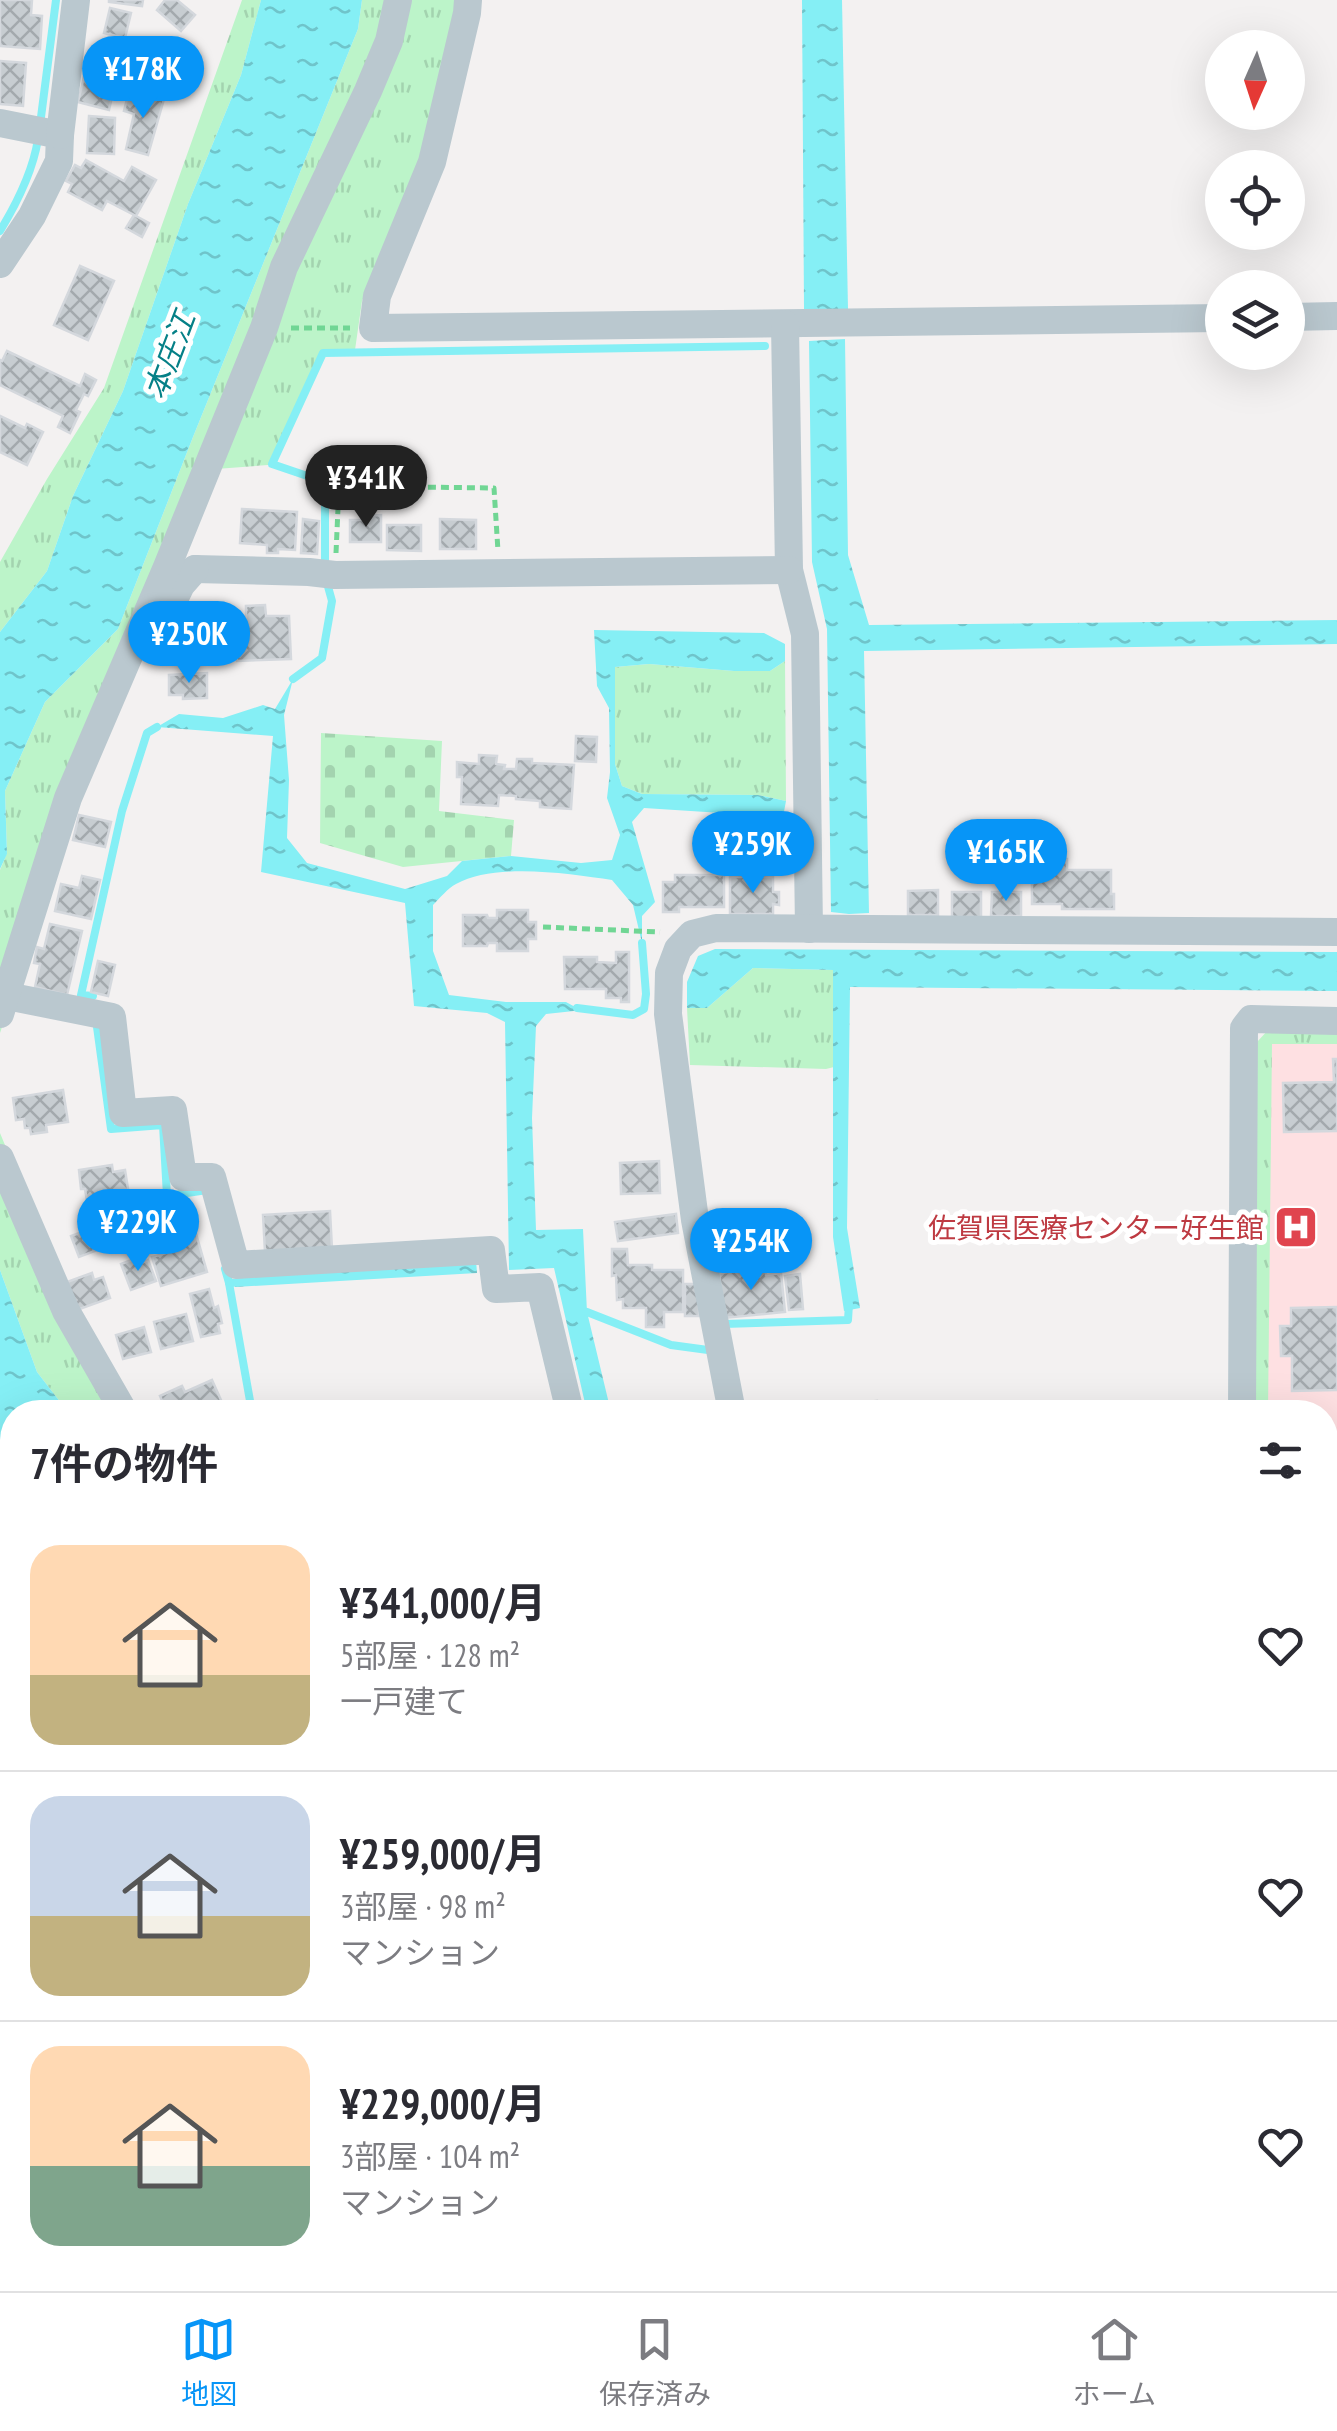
<!DOCTYPE html>
<html lang="ja">
<meta charset="utf-8">
<style>
:root{--surface:#fff;--page:#f7f7f7;--text:#2b2b33;--muted:#7c7c81;--line:#e1e1e2;--accent:#0795f7}
body{margin:0;font-family:"PT Sans Narrow","Noto Sans JP",sans-serif;background:var(--page);color:var(--text);height:100vh;display:flex;flex-direction:column;font-size:38px;white-space:nowrap}
*{box-sizing:border-box;margin:0}
p{font-size:32px;color:var(--muted)}
.icon{flex:none;width:55px;height:55px;fill:none;stroke:currentColor;stroke-width:2;stroke-linecap:round;stroke-linejoin:round}
.map{position:relative;flex:1;overflow:hidden}
.drawer{position:absolute;left:0px;top:1400px;width:1338px;height:892px;display:flex;flex-direction:column;background:var(--surface);border-radius:40px 40px 0 0;box-shadow:0 10px 40px #0002}
.drawer>*{flex:none}
.needle{width:65px;rotate:183deg}
.buttons{position:absolute;left:1205px;top:30px;display:grid;gap:20px}
.buttons a{display:grid;place-items:center;width:100px;height:100px;border-radius:50%;background:var(--surface);box-shadow:0 10px 40px #0002;font-size:50px}
.price{position:absolute;translate:-50% -85px;padding:0 22px;border-radius:35px;background:var(--accent);color:#fff;font-size:32px;line-height:65px;filter:drop-shadow(0 2px 5px #0008)}
.price::after{content:'';position:absolute;left:50%;top:60px;width:30px;height:22px;margin-left:-15px;background:inherit;clip-path:polygon(0 0,100% 0,50% 100%)}
.price.active{background:#222;color:#fff}
ul{padding:0;list-style:none}
li{display:flex;align-items:center;gap:30px;height:250px;padding:0 30px}
li+li{border-top:2px solid var(--line)}
li span{display:grid;place-items:center;flex:none;width:280px;height:200px;border-radius:30px;color:#555}
li>.icon{margin-inline-start:auto}
span .icon{width:120px;height:120px;fill:#fffc;stroke-width:1}
li b{font-size:42px}
h2{display:flex;justify-content:space-between;align-items:center;height:120px;padding:0 30px;font-size:42px}
.menu{display:flex;justify-content:space-around;align-items:center;height:140px;border-top:2px solid var(--line);background:var(--surface);font-size:28px;color:var(--muted)}
.menu a{display:grid;justify-items:center;gap:5px}
.menu .active{color:var(--accent)}
.map>svg:first-child{display:block}
.medical{fill:#fee0e2}
.grass{fill:url(#grass-tufts)}
.cemetery{fill:url(#cemetery-stones)}
.park{fill:url(#park-crowns)}
.water{fill:url(#water-ripples)}
.lines{fill:none;stroke-linecap:round;stroke-linejoin:round}
.stream{stroke:#85eff5;stroke-width:8}
.building{fill:url(#building-cross-hatch);stroke:#d4d8dd;stroke-width:2.5}
.path{stroke:#70d694;stroke-width:5;stroke-dasharray:8 5;stroke-linecap:butt}
.service{stroke:#bac8cf;stroke-width:14}
.minor{stroke:#bac8cf;stroke-width:28}
.labels{text-anchor:middle;dominant-baseline:central;stroke-width:10;stroke-linejoin:round;paint-order:stroke}
.health-label{font-size:28px;fill:#be3a42;stroke:#fff;text-anchor:end}
.water-label{font-size:30px;font-style:italic;fill:#058087;stroke:#fff}
</style>
<div class="map">
<svg width="1337" height="2291" viewBox="0 0 1337 2291">
<defs>
<pattern id="grass-tufts" width="24" height="20" patternUnits="userSpaceOnUse" patternTransform="scale(2.5)"><rect width="24" height="20" fill="#bcf4c9"/><path d="M3 7l-1-3M5 7V3M7 7l1-3M15 17l-1-3M17 17v-4M19 17l1-3" fill="none" stroke="#a3d3af"/></pattern>
<pattern id="cemetery-stones" width="16" height="16" patternUnits="userSpaceOnUse" patternTransform="scale(2.5)"><rect width="16" height="16" fill="#bcf4c9"/><path d="M2 7V4a2 2 0 0 1 4 0v3zM10 15v-3a2 2 0 0 1 4 0v3z" fill="#a3d3af"/></pattern>
<pattern id="park-crowns" width="20" height="18" patternUnits="userSpaceOnUse" patternTransform="scale(2.5)"><rect width="20" height="18" fill="#bcf4c9"/><path d="M2 6a3 3 0 1 1 6 0M12 15a3 3 0 1 1 6 0" fill="none" stroke="#a3d3af"/></pattern>
<pattern id="water-ripples" width="26" height="14" patternUnits="userSpaceOnUse" patternTransform="scale(2.5)"><rect width="26" height="14" fill="#85eff5"/><path d="M2 4q2-2 4 0t4 0M15 11q2-2 4 0t4 0" fill="none" stroke="#6fc4ca"/></pattern>
<pattern id="building-cross-hatch" width="8" height="8" patternUnits="userSpaceOnUse" patternTransform="scale(2.5)"><rect width="8" height="8" fill="#c7cdd1"/><path d="M0 0l8 8M0 8l8-8" fill="none" stroke="#a3a9ad"/></pattern>
</defs>
<rect width="100%" height="100%" fill="#f3f1f1"/>
<polygon class="medical" points="1337,1030 1337,1453 1325,1453 1325,1412 1253,1412 1257,1042"/>
<g class="grass">
<polygon points="242,0 261,0 241,75 188,204 123,391 73,496 47,571 0,632 0,562 47,479 104,388"/>
<polygon points="362,0 455,0 455,13 421,163 362,301 355,350 322,351 268,465 216,469 76,806 0,1033 0,870 7,853 5,791 45,702 118,629 193,437 358,29"/>
<polygon points="785,661 786,801 758,795 642,794 622,786 615,764 615,667 649,664 734,671 770,671"/>
<polygon points="753,968 834,970 834,1067 826,1069 690,1065 687,1008 707,1008"/>
<polygon points="1269,1029 1337,1030 1337,1044 1272,1044 1268,1412 1253,1412 1257,1042"/>
<polygon points="0,1133 75,1314 131,1412 68,1412 37,1372 0,1270"/>
<polygon points="0,1473 12,1490 12,1558 0,1541"/>
<polygon points="527,2280 623,2280 631,2291 532,2291"/>
</g>
<polygon class="cemetery" points="321,733 442,741 439,811 514,820 511,856 403,867 320,843"/>
<polygon class="park" points="0,2016 8,2016 5,2092 12,2105 12,2126 9,2135 0,2135"/>
<g class="water">
<polygon points="261,0 362,0 358,29 193,437 118,629 45,702 5,791 7,854 0,869 0,632 47,571 73,496 123,391 188,204 241,75"/>
<polygon points="802,0 842,0 848,309 804,309"/>
<polygon points="845,339 848,555 869,625 1337,620 1337,644 864,651 869,913 849,914 831,912 827,629 812,562 809,341"/>
<path d="M 594,630 L 764,633 L 785,644 L 785,661 L 770,671 L 734,671 L 649,664 L 615,667 L 615,764 L 622,786 L 642,794 L 758,795 L 786,801 L 783,817 L 644,808 L 632,822 L 655,902 L 642,916 L 642,943 L 633,905 L 612,880 C 570,874 496,862 456,884 C 448,888 440,898 433,905 L 433,951 L 449,995 L 506,1002 L 566,1002 L 577,1008 L 574,1011 L 546,1014 L 536,1026 L 532,1118 L 536,1230 L 583,1229 L 587,1312 L 611,1412 L 587,1412 L 554,1268 L 509,1270 L 505,1022 L 487,1013 L 414,1006 L 405,903 L 261,872 L 273,736 L 157,727 L 179,714 L 223,718 L 263,705 L 275,709 L 293,679 L 284,715 L 289,780 L 287,838 L 307,863 L 405,889 L 447,876 L 462,861 L 511,856 L 581,863 L 612,860 L 620,835 L 607,798 L 610,772 L 609,708 L 597,686 Z"/>
<polygon points="715,949 1337,952 1337,991 850,987 847,1228 860,1308 844,1311 833,1237 833,970 753,968 707,1008 687,1008 687,982 698,956"/>
<polygon points="476,1260 477,1273 235,1287 236,1277"/>
<polygon points="0,1270 37,1372 68,1412 12,1412 12,1490 0,1473"/>
<path d="M 0,2135 L 9,2135 L 12,2140 L 12,2235 C 0,2198 0,2174 0,2135 Z"/>
<polygon points="12,2251 12,2280 54,2280 56,2291 13,2291 10,2278"/>
<polygon points="623,2280 709,2280 715,2291 631,2291"/>
</g>
<g class="lines">
<g class="stream">
<polyline points="40,125 56,0"/>
<path d="M 0,231 C 17,203 33,171 38,139"/>
<polyline points="325,560 325,482 272,464 323,353 765,346"/>
<polyline points="293,679 322,658 332,601 327,583"/>
<polyline points="93,996 81,995 122,811 147,733 157,727"/>
<polyline points="577,1008 633,1015 644,1009 646,994 642,943"/>
<polyline points="97,1027 111,1129 163,1125 167,1196 207,1190 207,1192"/>
<polyline points="225,1269 229,1283 245,1282"/>
<polyline points="229,1283 252,1412"/>
<polyline points="587,1312 671,1345 708,1350"/>
<polyline points="724,1324 848,1320 849,1304"/>
</g>
</g>
<g class="building">
<polygon points="0,0 32,0 31,15 42,16 40,49 0,46"/>
<polygon points="109,0 143,0 142,6 109,2"/>
<polygon points="165,0 177,0 195,15 181,31 157,10"/>
<polygon points="110,8 131,13 125,38 104,33"/>
<polygon points="150,45 189,55 182,83 134,71 139,54 147,56"/>
<polygon points="0,61 26,63 23,106 0,104"/>
<polygon points="85,72 116,80 109,110 78,102"/>
<polygon points="129,91 164,99 148,155 126,149 134,114 124,111"/>
<polygon points="89,116 115,118 114,154 87,153"/>
<polygon points="86,160 124,181 132,167 156,180 136,216 149,223 142,237 126,228 134,215 107,201 102,210 68,192 72,184 66,181 75,165 81,168"/>
<polygon points="80,266 114,281 88,340 54,325"/>
<polygon points="7,351 80,386 85,374 96,380 88,396 84,394 76,410 80,412 70,433 58,427 63,416 0,385 0,360 2,361"/>
<polygon points="0,416 25,428 27,424 43,432 27,465 0,452"/>
<polygon points="242,509 297,512 295,550 278,549 278,553 267,553 267,545 240,543"/>
<polygon points="381,515 381,542 350,542 350,520 367,520 367,516"/>
<polygon points="303,519 319,521 317,554 301,553"/>
<polygon points="440,519 476,520 476,549 440,549"/>
<polygon points="387,525 421,525 421,551 387,550"/>
<polygon points="265,605 266,616 289,616 291,659 237,661 236,647 229,647 229,636 236,636 235,618 246,617 246,606"/>
<polygon points="207,673 207,698 183,699 183,695 169,695 169,675"/>
<polygon points="576,736 597,737 596,762 575,761"/>
<polygon points="479,755 497,756 496,764 505,765 504,769 516,769 517,759 532,759 532,763 574,765 571,809 540,807 540,801 516,799 516,796 499,795 498,806 461,804 462,777 457,777 457,762 479,764"/>
<polygon points="79,815 111,822 105,847 73,840"/>
<polygon points="1047,859 1067,859 1067,870 1111,870 1111,894 1114,894 1114,909 1062,909 1062,904 1032,904 1032,864 1047,864"/>
<polygon points="675,875 724,875 724,907 679,907 679,912 663,912 663,882 675,882"/>
<polygon points="82,876 100,880 91,919 55,911 61,884 79,888"/>
<polygon points="730,877 773,877 773,892 779,892 779,905 773,904 773,914 730,914"/>
<polygon points="938,890 938,915 908,915 908,891"/>
<rect x="952" y="892" width="29" height="25"/>
<polygon points="992,892 1021,892 1021,916 991,916"/>
<polygon points="497,910 528,910 528,922 536,922 536,939 528,939 528,951 497,951 497,943 488,943 487,946 463,946 463,915 487,915 488,918 497,918"/>
<polygon points="50,924 82,931 67,995 35,987 40,964 34,963 37,947 44,949"/>
<polygon points="616,952 629,952 629,1002 621,1002 621,998 606,998 606,989 565,989 564,957 597,957 597,962 616,963"/>
<polygon points="98,961 115,965 108,996 91,992"/>
<polygon points="1333,1059 1337,1059 1337,1131 1284,1132 1283,1083 1334,1082"/>
<polygon points="63,1090 68,1122 46,1125 47,1132 31,1134 30,1128 25,1128 24,1119 16,1120 13,1098"/>
<polygon points="659,1161 660,1193 621,1194 620,1163"/>
<polygon points="112,1165 113,1172 125,1170 129,1195 87,1201 85,1189 81,1189 79,1170"/>
<polygon points="330,1211 332,1249 265,1252 263,1215"/>
<polygon points="676,1214 678,1233 618,1241 615,1222"/>
<polygon points="101,1225 108,1246 79,1257 71,1236"/>
<polygon points="195,1230 207,1272 161,1286 152,1257 177,1250 173,1238"/>
<polygon points="612,1249 627,1249 628,1265 652,1265 652,1270 683,1270 683,1312 664,1312 664,1327 646,1327 646,1308 623,1308 623,1299 617,1300 616,1275 612,1276"/>
<polygon points="137,1258 139,1264 148,1260 156,1281 131,1290 121,1264"/>
<polygon points="765,1268 766,1275 781,1273 785,1312 724,1318 719,1273"/>
<polygon points="92,1273 94,1280 103,1277 110,1298 77,1310 67,1282"/>
<polygon points="800,1274 803,1309 789,1310 785,1276"/>
<rect x="685" y="1284" width="14" height="32"/>
<polygon points="209,1289 214,1308 218,1306 222,1323 218,1324 220,1333 201,1337 190,1294"/>
<polygon points="1337,1307 1337,1390 1292,1391 1292,1356 1281,1356 1280,1326 1291,1326 1291,1308"/>
<polygon points="186,1314 193,1341 161,1349 154,1322"/>
<polygon points="144,1327 151,1352 123,1359 116,1335"/>
<polygon points="212,1380 225,1409 217,1412 167,1412 160,1396 182,1386 185,1392"/>
<polygon points="877,1401 879,1412 836,1412 835,1406"/>
<polygon points="5,1562 12,1571 12,1596 0,1605 0,1566"/>
<polygon points="12,1625 12,1650 1,1634"/>
<polygon points="9,1701 12,1706 12,1738 0,1748 0,1708"/>
<polygon points="11,1784 12,1820 0,1829 0,1788 2,1791"/>
<rect x="1334" y="1794" width="3" height="35"/>
<polygon points="12,1849 12,1882 0,1884 0,1852"/>
<polygon points="12,1908 12,1944 0,1947 0,1911"/>
<polygon points="12,1966 12,2003 2,2005 0,1968"/>
<polygon points="0,2224 5,2266 0,2267"/>
<polygon points="81,2280 125,2280 128,2291 83,2291"/>
<polygon points="262,2280 264,2291 213,2291 213,2290"/>
<polygon points="267,2280 310,2280 312,2291 269,2291"/>
<polygon points="461,2280 505,2280 509,2291 465,2291"/>
<polygon points="1008,2280 1057,2280 1058,2291 1009,2291"/>
<polygon points="1071,2280 1100,2280 1101,2283 1071,2286"/>
<polygon points="1130,2280 1170,2280 1170,2283 1131,2287"/>
</g>
<g class="lines">
<g class="path">
<polyline points="291,328 350,328"/>
<polyline points="336,553 339,486 494,488 498,551"/>
<polyline points="543,927 660,932"/>
<polyline points="8,2122 12,2125"/>
</g>
<g class="service">
<polyline points="0,1513 12,1529"/>
<polyline points="1325,1541 1337,1541"/>
<polyline points="580,2280 588,2291"/>
</g>
<g class="minor">
<polyline points="468,0 467,13 432,162 377,296 373,328 1222,318"/>
<polyline points="0,123 60,135 59,161 32,216 0,264"/>
<polyline points="60,135 76,0"/>
<polyline points="1288,317 1337,316"/>
<polyline points="785,324 789,570 805,634 809,929"/>
<polyline points="195,569 309,572 335,575 789,570"/>
<polyline points="160,628 181,585 195,569"/>
<polyline points="7,996 112,1017 123,1113 173,1110 183,1177 212,1177 236,1265 491,1250 496,1289 540,1287 570,1412"/>
<polyline points="0,1014 68,798 167,567 264,328 284,267 368,91 389,41 398,0"/>
<polyline points="0,1158 66,1311 124,1412"/>
<polyline points="732,1412 695,1220 668,1014 669,973 678,949 692,934 716,928 1337,932"/>
<polyline points="1242,1412 1244,1028 1251,1019 1337,1021"/>
<polyline points="1325,1463 1337,1463"/>
<polyline points="0,1668 12,1685"/>
<polyline points="1325,1756 1332,1722 1337,1716"/>
<polyline points="1325,1912 1337,1911"/>
<polyline points="5,2025 12,2026"/>
<polyline points="1325,2074 1327,2209 1334,2276 1330,2291"/>
<polyline points="0,2201 12,2194"/>
<polyline points="66,2280 68,2291"/>
<polyline points="198,2280 200,2291"/>
<polyline points="331,2280 333,2291"/>
<polyline points="749,2280 754,2291"/>
<polyline points="956,2280 966,2291"/>
<polyline points="1116,2280 1117,2291"/>
<polyline points="1225,2280 1226,2291"/>
<polyline points="774,2291 822,2280"/>
</g>
</g>
<defs>
<g id="hospital-square" transform="scale(2.25)"><rect x="-9" y="-9" width="18" height="18" rx="4" fill="#e0444e" stroke="#fff"/><path d="M-5-5h3v3.5h4V-5h3V5h-3V1.5h-4V5h-3Z" fill="#fff"/></g>
</defs>
<g fill-rule="evenodd">
<use href="#hospital-square" x="1296" y="1227"/>
</g>
<g class="labels">
<g class="health-label">
<text x="1264" y="1227">佐賀県医療センター好生館</text>
</g>
<g class="water-label">
<text transform="translate(169 355) rotate(-69)">本庄江</text>
</g>
</g>
</svg>
<div class="buttons">
<a><svg class="needle" viewBox="-14 -14 28 28"><path d="M0-13l5 13h-10z" fill="#e53935"/><path d="M0 13l5-13h-10z" fill="#7c7c81"/></svg></a>
<a><svg class="icon" aria-label="locate" viewBox="0 0 24 24"><circle cx="12" cy="12" r="6"/><path d="M12 2v4M12 18v4M2 12h4M18 12h4"/></svg></a>
<a><svg class="icon" aria-label="layers" viewBox="0 0 24 24"><path d="M12 4l9 5-9 5-9-5zM3 14l9 5 9-5"/></svg></a>
</div>
<b class="price" style="left:143px;top:121px">¥178K</b>
<b class="price active" style="left:366px;top:530px">¥341K</b>
<b class="price" style="left:189px;top:686px">¥250K</b>
<b class="price" style="left:753px;top:896px">¥259K</b>
<b class="price" style="left:1006px;top:904px">¥165K</b>
<b class="price" style="left:138px;top:1274px">¥229K</b>
<b class="price" style="left:751px;top:1293px">¥254K</b>
<section class="drawer">
<h2>7件の物件<svg class="icon" aria-label="filters" viewBox="0 0 24 24"><path d="M4 7h16M4 17h16"/><circle cx="9" cy="7" r="2"/><circle cx="15" cy="17" r="2"/></svg></h2>
<ul>
<li><span style="background:linear-gradient(#ffd9b3 65%,#c2b280 0)"><svg class="icon" aria-label="home" viewBox="0 0 24 24"><path d="M3 11l9-7 9 7M6 9v11h12V9"/></svg></span><div><b>¥341,000/月</b><p>5部屋 · 128 m²</p><p>一戸建て</p></div><svg class="icon" aria-label="heart" viewBox="0 0 24 24"><path d="M12 20l-8-8c-3-5 5-10 8-4 3-6 11-1 8 4z"/></svg></li>
<li><span style="background:linear-gradient(#c9d6e8 60%,#c2b280 0)"><svg class="icon" aria-label="home" viewBox="0 0 24 24"><path d="M3 11l9-7 9 7M6 9v11h12V9"/></svg></span><div><b>¥259,000/月</b><p>3部屋 · 98 m²</p><p>マンション</p></div><svg class="icon" aria-label="heart" viewBox="0 0 24 24"><path d="M12 20l-8-8c-3-5 5-10 8-4 3-6 11-1 8 4z"/></svg></li>
<li><span style="background:linear-gradient(#ffd9b3 60%,#7fa58c 0)"><svg class="icon" aria-label="home" viewBox="0 0 24 24"><path d="M3 11l9-7 9 7M6 9v11h12V9"/></svg></span><div><b>¥229,000/月</b><p>3部屋 · 104 m²</p><p>マンション</p></div><svg class="icon" aria-label="heart" viewBox="0 0 24 24"><path d="M12 20l-8-8c-3-5 5-10 8-4 3-6 11-1 8 4z"/></svg></li>
</ul>
</section>
</div>
<nav class="menu">
<a class="active"><svg class="icon" aria-label="map" viewBox="0 0 24 24"><path d="M3 6l6-2 6 2 6-2v14l-6 2-6-2-6 2zM9 4v14M15 6v14"/></svg>地図</a>
<a><svg class="icon" aria-label="saved" viewBox="0 0 24 24"><path d="M7 4h10v16l-5-4-5 4z"/></svg>保存済み</a>
<a><svg class="icon" aria-label="home" viewBox="0 0 24 24"><path d="M3 11l9-7 9 7M6 9v11h12V9"/></svg>ホーム</a>
</nav>
